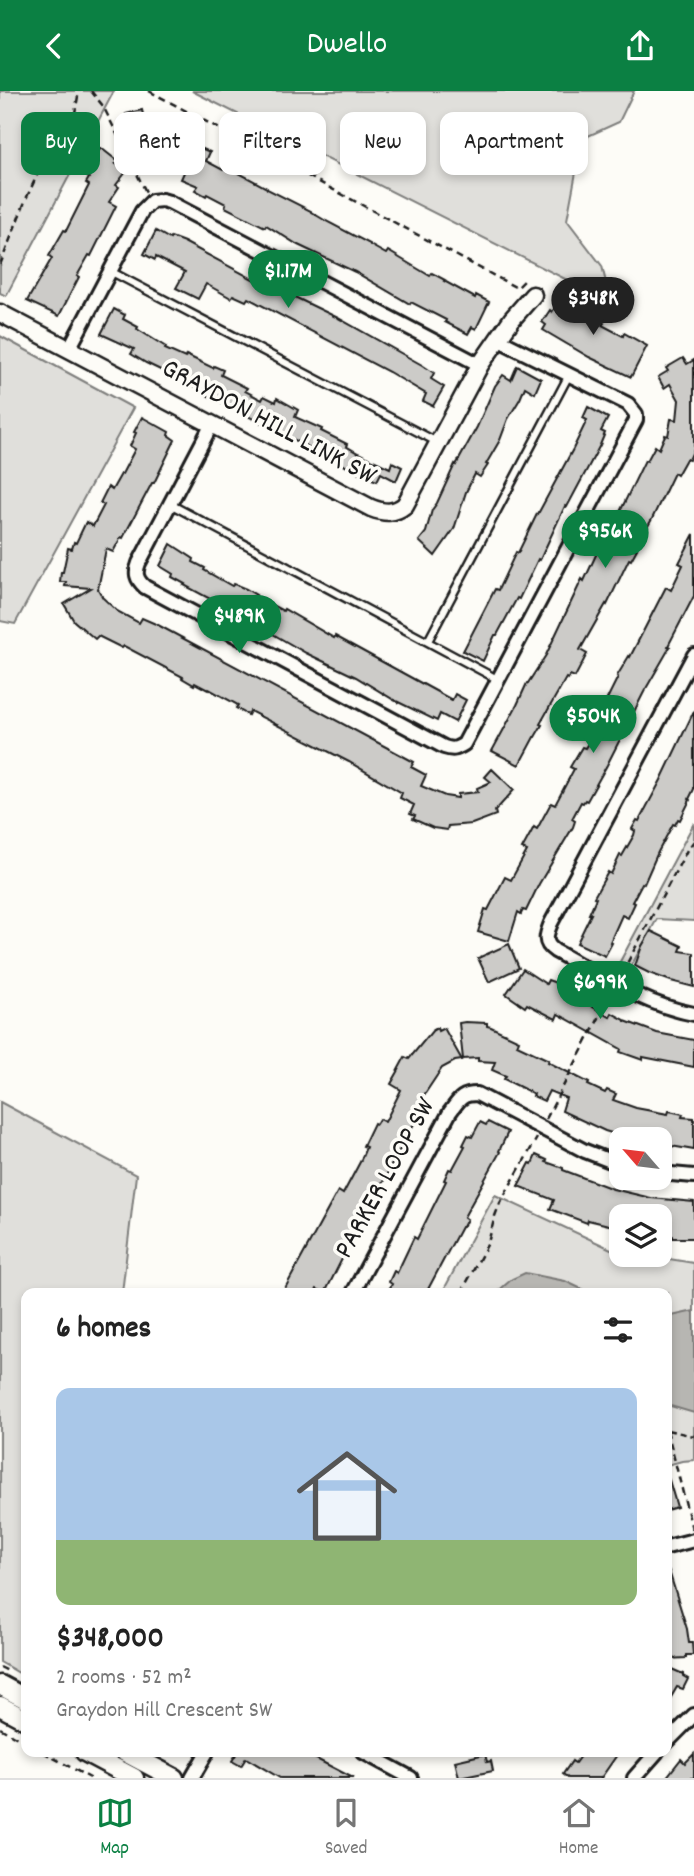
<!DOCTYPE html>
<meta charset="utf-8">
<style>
:root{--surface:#fff;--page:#f6f6f6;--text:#222;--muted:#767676;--line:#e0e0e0;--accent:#0b8043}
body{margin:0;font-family:Dekko,sans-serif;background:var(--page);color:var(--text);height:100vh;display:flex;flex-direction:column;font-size:26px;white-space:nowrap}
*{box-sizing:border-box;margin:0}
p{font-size:23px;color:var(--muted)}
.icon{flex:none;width:38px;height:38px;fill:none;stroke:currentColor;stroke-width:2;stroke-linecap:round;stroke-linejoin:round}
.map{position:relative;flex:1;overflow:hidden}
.details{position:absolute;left:21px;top:1197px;width:651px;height:469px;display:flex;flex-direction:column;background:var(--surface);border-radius:14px;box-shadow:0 4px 10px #0003}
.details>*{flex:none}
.guide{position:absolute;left:21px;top:21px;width:653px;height:63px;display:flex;gap:14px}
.needle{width:46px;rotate:298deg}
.buttons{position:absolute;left:609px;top:1036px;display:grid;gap:14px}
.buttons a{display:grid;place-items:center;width:63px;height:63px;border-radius:14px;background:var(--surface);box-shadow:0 4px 10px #0003;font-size:35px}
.price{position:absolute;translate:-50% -60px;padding:0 16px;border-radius:24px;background:var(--accent);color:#fff;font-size:23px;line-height:46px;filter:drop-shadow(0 2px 4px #0008)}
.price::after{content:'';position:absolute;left:50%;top:42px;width:21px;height:16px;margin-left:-10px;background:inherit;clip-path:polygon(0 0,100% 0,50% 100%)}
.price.selected{background:#222;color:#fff}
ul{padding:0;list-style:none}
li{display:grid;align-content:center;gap:14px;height:371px;padding:0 35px}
li span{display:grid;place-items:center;height:217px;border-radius:14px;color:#555}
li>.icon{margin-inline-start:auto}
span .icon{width:126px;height:126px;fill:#fffc;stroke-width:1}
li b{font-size:30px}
h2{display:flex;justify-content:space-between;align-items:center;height:84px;padding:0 35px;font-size:30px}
.tag{padding:0 24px;border-radius:14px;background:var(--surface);box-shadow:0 4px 10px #0003;font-size:24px;line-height:63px}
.tag.selected{background:var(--accent);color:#fff}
header{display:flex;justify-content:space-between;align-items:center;height:91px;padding:0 35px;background:var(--accent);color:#fff;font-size:32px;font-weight:600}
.tabs{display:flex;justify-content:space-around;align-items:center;height:98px;border-top:2px solid var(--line);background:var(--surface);font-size:19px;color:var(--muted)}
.tabs a{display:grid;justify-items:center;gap:4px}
.tabs .selected{color:var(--accent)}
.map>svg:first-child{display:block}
.green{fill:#e0dfdb;stroke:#7e7e7c;stroke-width:2}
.water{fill:#b7b6b2;stroke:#797876;stroke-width:2}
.building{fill:#cccbc8;stroke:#1c1c1c;stroke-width:2}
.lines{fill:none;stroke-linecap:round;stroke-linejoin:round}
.service-casing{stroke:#1c1c1c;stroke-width:11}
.minor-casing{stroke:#1c1c1c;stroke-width:18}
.tertiary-casing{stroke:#1c1c1c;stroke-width:21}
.secondary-casing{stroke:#1c1c1c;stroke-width:23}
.path{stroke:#1c1c1c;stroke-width:2.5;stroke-dasharray:7 5;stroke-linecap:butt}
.service{stroke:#fdfcf7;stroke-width:6}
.minor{stroke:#fdfcf7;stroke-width:12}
.tertiary{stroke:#fdfcf7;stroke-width:16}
.secondary{stroke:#fdfcf7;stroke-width:18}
.labels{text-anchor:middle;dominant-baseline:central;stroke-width:7;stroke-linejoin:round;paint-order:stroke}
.street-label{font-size:28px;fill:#1c1c1c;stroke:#fdfcf7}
</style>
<header><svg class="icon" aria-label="back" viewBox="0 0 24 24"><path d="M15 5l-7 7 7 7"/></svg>Dwello<svg class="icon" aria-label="share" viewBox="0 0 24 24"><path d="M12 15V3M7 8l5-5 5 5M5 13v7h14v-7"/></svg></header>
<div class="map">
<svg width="694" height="1687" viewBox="0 0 694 1687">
<rect width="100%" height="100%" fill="#fdfcf7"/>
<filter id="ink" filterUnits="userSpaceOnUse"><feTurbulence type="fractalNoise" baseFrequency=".0143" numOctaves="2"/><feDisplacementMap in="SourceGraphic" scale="14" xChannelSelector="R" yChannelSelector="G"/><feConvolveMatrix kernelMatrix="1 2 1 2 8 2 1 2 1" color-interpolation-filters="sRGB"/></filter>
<g filter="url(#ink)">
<g class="green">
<polygon points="0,0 114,0 6,205 0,202"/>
<polygon points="192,0 634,0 619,31 588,45 577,76 567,129 602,175 608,200 585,198"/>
<polygon points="0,245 133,317 15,533 0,530"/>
<polygon points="694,732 694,830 657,828 625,886 615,880"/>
<polygon points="0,1011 136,1084 122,1202 26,1202 26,1586 0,1571"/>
<polygon points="495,1104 611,1158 621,1160 621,1164 645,1164 694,1172 694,1369 682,1370 667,1374 667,1202 442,1202"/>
</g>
<g class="water">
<polygon points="525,1182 565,1190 590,1202 496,1202 512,1188"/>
<polygon points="694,1220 694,1322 667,1314 667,1226"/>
</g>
<g class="building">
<polygon points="142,19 147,42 169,41 169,46 191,53 210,61 206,70 223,79 226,75 267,97 267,98 311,120 311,121 326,130 370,153 370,154 386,163 388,160 430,185 432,182 445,189 444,190 475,207 476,204 489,211 476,238 472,236 468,243 445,231 446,229 411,211 410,213 355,181 298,154 266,134 265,136 225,116 226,113 207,103 206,105 195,99 198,95 181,88 185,79 155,72 155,64 139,68 136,55 133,55 126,23"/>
<polygon points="101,57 120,72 116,73 126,81 116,94 119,96 109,111 116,115 91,165 89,164 77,185 79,186 59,225 27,210 52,167 49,165 64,139 66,140 89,94 86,92 89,87 85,84 94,72 91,69"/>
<polygon points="156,140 170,148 171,146 184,151 260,192 261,190 274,196 338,227 422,274 434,282 431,288 444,296 433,315 423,310 426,303 389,281 248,207 246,210 233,204 231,207 206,193 198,208 176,197 185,181 156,166 155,169 144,163"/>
<polygon points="571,207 586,217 584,220 604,232 602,234 623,245 624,242 647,255 631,286 589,266 543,239 546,234 542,231 550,219 552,221 560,209 567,213"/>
<polygon points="114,218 125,224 123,228 138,236 137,238 166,256 165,258 185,267 186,264 213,277 214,275 223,279 221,284 247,297 245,300 262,309 264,305 276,311 277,307 286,312 298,319 295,326 322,338 321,340 347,353 346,355 358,362 390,377 392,371 402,376 396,390 381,382 377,390 367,386 201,301 202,299 146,272 131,263 134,258 101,243"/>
<polygon points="683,267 687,273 694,269 694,358 689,369 686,368 677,384 674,382 652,428 635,458 637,458 631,469 629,468 607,514 606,513 580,559 587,563 575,586 570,584 568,588 566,587 540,633 542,634 535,646 534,646 519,674 492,660 517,614 527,592 528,592 546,564 582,488 584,490 607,440 613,428 616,429 645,369 647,370 655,355 659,358 665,344 668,345 671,328 677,329 679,309 670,293 664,297 658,286 668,280 666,277"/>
<polygon points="517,275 541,288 535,302 525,296 520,308 508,328 500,349 486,373 488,374 480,386 475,383 466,401 454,438 435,465 419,450 426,441 432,419 437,412 455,373 456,374 477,336 495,295 503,284 511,289"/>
<polygon points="588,316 608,327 601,340 605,342 600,354 567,416 565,415 544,460 540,469 538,468 519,508 517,507 497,544 495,544 483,570 463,560 495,498 498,499 516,461 518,462 538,421 539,421 573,358 587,329 583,327"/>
<polygon points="142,326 169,341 168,344 175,349 154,392 152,392 123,447 121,446 113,461 106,458 98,498 103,507 117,520 139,532 142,527 158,534 414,671 411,676 426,684 421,695 445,705 458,707 458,703 478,701 477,697 491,691 485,686 492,678 514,699 495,720 496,724 472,733 448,735 447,739 433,737 413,728 415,725 410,723 414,714 400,707 402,702 349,671 250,620 248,624 236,617 238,614 209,598 208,599 195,592 194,594 182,587 183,586 124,555 122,557 98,545 95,548 74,530 64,513 91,497 65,495 66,491 60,491 61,481 63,481 68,457 72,458 74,451 76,452 86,431 93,435 104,414 100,412 108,396 112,399 121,383 122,383 135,358 130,355 136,342 134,341"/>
<polygon points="694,443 694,505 668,555 670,556 644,601 607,674 587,710 585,709 583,712 581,711 572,728 575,730 573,736 539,793 526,820 523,819 521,823 518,821 509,850 478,841 485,818 488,819 505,786 511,789 527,760 522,758 534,736 537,738 551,712 555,714 574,678 570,676 582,656 585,657 598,636 611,610 607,608 618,586 617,585 629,565 630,566 666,496 671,499 683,474 679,472"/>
<polygon points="171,453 194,468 193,471 205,477 204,479 232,495 234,493 246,498 256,504 255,505 283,520 284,518 334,547 335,545 452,609 455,603 466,609 455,631 440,623 437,630 394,609 356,586 306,562 271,542 259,535 259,534 184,494 185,493 172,486 173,483 160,475"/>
<polygon points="694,620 694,698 689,708 690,709 680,729 678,728 675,734 673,733 658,761 644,793 642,792 632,811 635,812 628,827 622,824 610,851 612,852 605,865 577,852 591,823 589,823 596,807 594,806 608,781 611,783 620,764 622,765 634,744 635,740 632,738 637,729 639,730 661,689"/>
<polygon points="651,840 682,855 680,860 694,862 694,896 671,890 649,882 635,875 642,855"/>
<polygon points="509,853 519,877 489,891 478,867"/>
<polygon points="523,878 546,893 548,889 559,893 560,892 592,910 590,912 595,914 593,916 610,926 612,922 625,929 625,930 657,942 694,949 694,976 643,966 643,969 620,961 621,958 558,923 556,928 527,913 525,916 506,903"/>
<polygon points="465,931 487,932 487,935 491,936 519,949 517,954 549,969 548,971 589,992 588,994 605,1002 607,999 616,1003 613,1009 636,1017 668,1023 669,1020 683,1023 682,1026 694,1027 694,1059 665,1054 666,1048 631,1048 605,1040 562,1020 566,1007 549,1000 544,1010 533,1005 534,1003 504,988 506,985 492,979 495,971 478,970 478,967 463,968 459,932"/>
<polygon points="437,937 438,940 444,937 462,969 455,970 442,977 418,1013 420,1015 419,1017 422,1018 391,1075 365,1127 355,1142 325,1202 317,1198 315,1202 290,1202 284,1199 338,1100 343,1103 360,1071 366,1056 363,1055 374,1032 376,1033 379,1028 385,1031 401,999 391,993 399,979 398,979 405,966 409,968 432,940"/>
<polygon points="480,1031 486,1034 488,1031 508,1041 499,1060 500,1061 464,1126 467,1128 463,1136 461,1136 426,1202 387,1202 392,1193 389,1191 394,1180 397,1182 414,1146 417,1148 446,1090 444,1089 449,1078 452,1079 465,1055 463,1054 468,1044 472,1046"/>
<polygon points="536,1064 547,1069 546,1071 563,1077 563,1079 613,1098 651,1107 694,1111 694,1147 673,1147 673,1145 660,1143 660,1125 621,1125 621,1137 588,1129 587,1132 550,1118 554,1109 518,1095 530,1072 532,1073"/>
<polygon points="669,1389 677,1416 667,1419 667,1390"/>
<polygon points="669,1480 687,1538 689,1552 692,1552 693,1564 686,1564 686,1567 667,1568 667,1481"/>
<polygon points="667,1576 683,1583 683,1585 688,1588 683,1598 677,1596 667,1613"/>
<polygon points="235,1661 303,1661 353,1687 280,1687 246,1667 241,1675 232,1670 237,1662"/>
<polygon points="583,1661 619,1661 601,1687 568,1687 563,1683 572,1670 575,1672"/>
<polygon points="485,1663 487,1671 491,1670 493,1680 459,1687 455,1670"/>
<polygon points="694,1663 694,1687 666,1687 681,1668 685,1672"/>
</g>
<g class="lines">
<g class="service-casing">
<g id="service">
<polyline points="110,180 437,351"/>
<polyline points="170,413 497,588"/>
<polyline points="428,550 569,284"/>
</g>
</g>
<g class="minor-casing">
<g id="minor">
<polyline points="69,258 142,120 152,110 162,109 169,111 480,274"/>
<path d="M 212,333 L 139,472 C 135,482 136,488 145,496 L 444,656 C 453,659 456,658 464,653 L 636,329 L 636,323 L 628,313 L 497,248"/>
<path d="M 694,564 L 551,832 C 546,844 543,852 555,860 C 599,884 644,914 694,923"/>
<polyline points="660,1082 694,1085"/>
<path d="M 353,1202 L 450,1021 C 459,1009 461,1003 477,1003 L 585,1060 L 621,1074"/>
<polyline points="667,1456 694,1449"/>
<polyline points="667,1651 694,1624"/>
<polyline points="363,1661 411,1687"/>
<polyline points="192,1687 207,1661"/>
<polyline points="634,1687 657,1661"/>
</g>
</g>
<g class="tertiary-casing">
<path id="tertiary" d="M 0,222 L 371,417 C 384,422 394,423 405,414 L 480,274 L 512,228 L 533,204"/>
</g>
<g class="secondary-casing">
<g id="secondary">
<polyline points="0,1594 26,1608"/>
<polyline points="0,1615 26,1629"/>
<polyline points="85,1661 134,1687"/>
<polyline points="125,1661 174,1687"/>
</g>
</g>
<g class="path">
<polyline points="91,0 103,15 146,101"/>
<polyline points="149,0 517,197 525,189"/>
<polyline points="0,174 26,108 39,80 75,22 79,0"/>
<polyline points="622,882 687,759 694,750"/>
<polyline points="546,1028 611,904"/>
<polyline points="461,1202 488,1152 495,1125 500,1112 537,1047"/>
<polyline points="667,1339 692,1438"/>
<polyline points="667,1339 694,1345"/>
<polyline points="0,1576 8,1580"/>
<polyline points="0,1637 26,1652"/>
<polyline points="43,1661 90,1687"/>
</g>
<use href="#service" class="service"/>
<use href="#minor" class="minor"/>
<use href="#tertiary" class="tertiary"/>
<use href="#secondary" class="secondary"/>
</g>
</g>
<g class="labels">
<g class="street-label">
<text transform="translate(268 333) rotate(28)">GRAYDON HILL LINK SW</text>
<text transform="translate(387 1088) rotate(-61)">PARKER LOOP SW</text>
</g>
</g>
</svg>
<div class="buttons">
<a><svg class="needle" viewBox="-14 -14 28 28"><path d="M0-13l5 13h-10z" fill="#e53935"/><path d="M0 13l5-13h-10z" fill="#767676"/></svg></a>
<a><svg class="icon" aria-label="layers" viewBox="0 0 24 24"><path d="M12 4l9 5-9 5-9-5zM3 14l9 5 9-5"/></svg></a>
</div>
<b class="price" style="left:288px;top:219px">$1.17M</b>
<b class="price selected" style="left:593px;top:246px">$348K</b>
<b class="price" style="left:605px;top:479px">$956K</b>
<b class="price" style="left:239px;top:564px">$489K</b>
<b class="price" style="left:593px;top:664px">$504K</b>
<b class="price" style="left:600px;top:930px">$699K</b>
<div class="guide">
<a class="tag selected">Buy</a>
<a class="tag">Rent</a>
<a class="tag">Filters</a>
<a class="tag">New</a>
<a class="tag">Apartment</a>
</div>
<section class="details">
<h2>6 homes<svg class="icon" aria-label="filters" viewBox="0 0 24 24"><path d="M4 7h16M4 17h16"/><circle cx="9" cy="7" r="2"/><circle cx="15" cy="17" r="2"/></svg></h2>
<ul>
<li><span style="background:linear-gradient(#a9c7e8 70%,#8fb573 0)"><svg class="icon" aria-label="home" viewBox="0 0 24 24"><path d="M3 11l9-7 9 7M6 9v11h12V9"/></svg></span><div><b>$348,000</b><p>2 rooms · 52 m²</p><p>Graydon Hill Crescent SW</p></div></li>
</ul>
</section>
</div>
<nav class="tabs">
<a class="selected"><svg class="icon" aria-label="map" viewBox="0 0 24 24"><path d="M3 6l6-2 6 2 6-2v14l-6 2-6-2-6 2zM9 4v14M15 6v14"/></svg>Map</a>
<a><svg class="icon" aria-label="saved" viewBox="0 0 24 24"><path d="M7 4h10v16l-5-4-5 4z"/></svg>Saved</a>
<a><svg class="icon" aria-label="home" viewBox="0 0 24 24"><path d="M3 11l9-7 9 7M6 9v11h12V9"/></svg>Home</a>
</nav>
